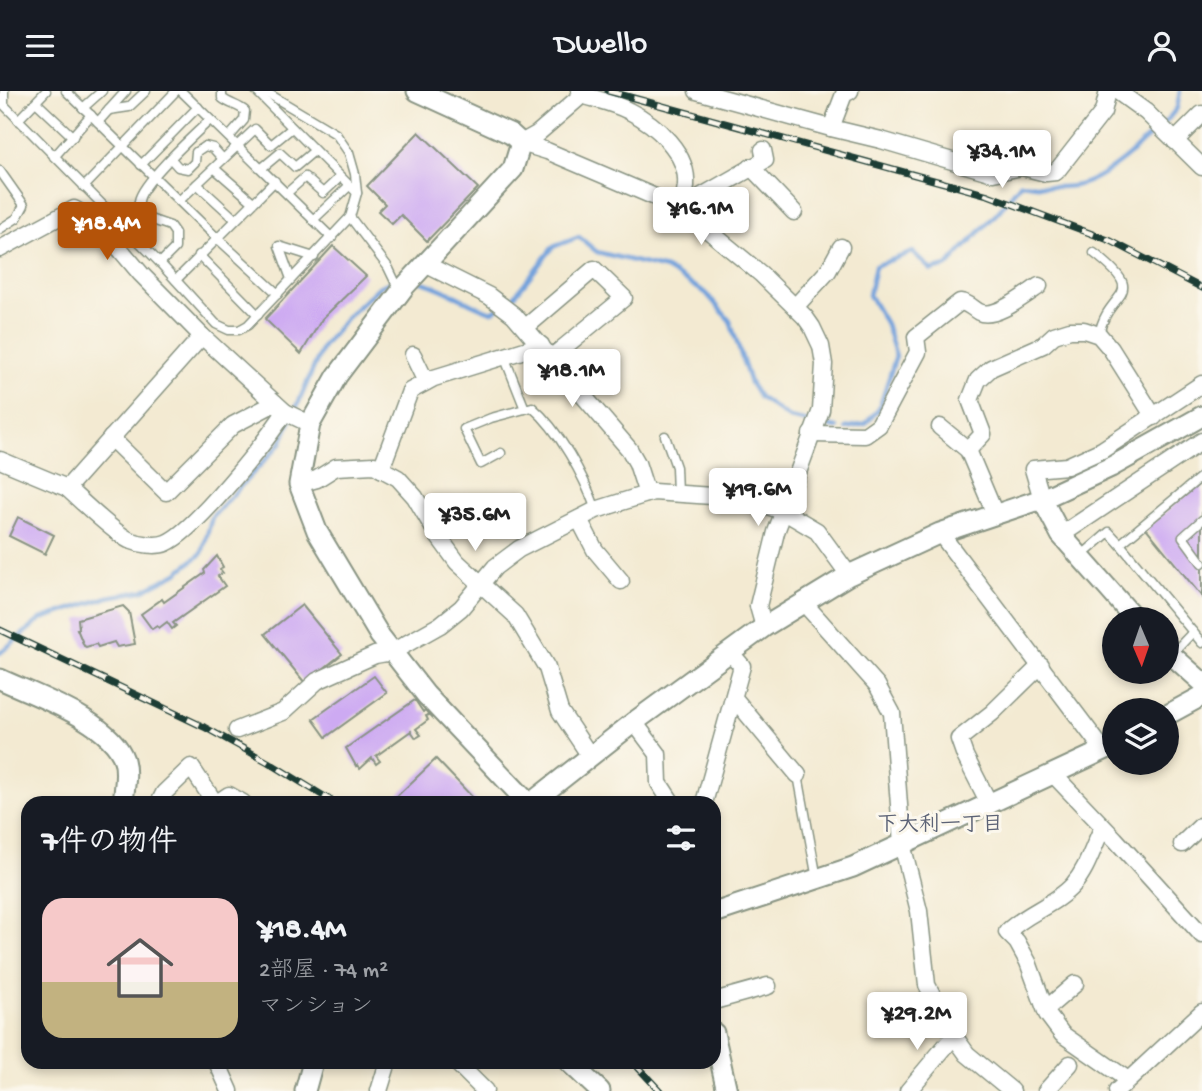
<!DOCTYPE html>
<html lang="ja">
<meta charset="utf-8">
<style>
:root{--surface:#171b24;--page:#20242c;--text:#f1f3f6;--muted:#9ea1a6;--accent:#b45309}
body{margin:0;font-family:"Gochi Hand","Klee One",sans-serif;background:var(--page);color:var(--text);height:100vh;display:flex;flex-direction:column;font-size:26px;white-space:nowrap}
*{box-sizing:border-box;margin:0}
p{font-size:23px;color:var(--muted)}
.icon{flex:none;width:38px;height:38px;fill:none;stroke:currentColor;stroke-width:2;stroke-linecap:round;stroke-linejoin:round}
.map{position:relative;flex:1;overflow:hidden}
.details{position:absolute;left:21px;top:705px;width:700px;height:273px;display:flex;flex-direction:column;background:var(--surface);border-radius:21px;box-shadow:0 4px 10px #0003}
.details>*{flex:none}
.needle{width:46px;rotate:178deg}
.fabs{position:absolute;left:1102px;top:516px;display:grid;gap:14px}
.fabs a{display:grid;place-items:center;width:77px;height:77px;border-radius:50%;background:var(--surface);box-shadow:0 4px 10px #0003;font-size:35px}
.price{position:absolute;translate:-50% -60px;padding:0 16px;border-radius:7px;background:#fff;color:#222;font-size:23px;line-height:46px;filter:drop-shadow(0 2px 4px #0008)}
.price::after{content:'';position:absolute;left:50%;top:42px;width:21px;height:16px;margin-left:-10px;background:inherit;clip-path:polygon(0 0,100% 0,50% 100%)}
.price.on{background:var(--accent);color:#fff}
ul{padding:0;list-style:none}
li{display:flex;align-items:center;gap:21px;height:175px;padding:0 21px}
li span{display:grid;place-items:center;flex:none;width:196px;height:140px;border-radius:21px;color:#555}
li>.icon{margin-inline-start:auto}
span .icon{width:84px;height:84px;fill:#fffc;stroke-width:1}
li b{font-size:30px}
h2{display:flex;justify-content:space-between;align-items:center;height:84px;padding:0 21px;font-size:30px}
header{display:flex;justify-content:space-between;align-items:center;height:91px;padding:0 21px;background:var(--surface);font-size:32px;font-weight:600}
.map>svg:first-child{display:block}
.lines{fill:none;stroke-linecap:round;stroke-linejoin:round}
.stream{stroke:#72a1db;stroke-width:4.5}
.building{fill:#cdaaf2}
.service-casing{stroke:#899483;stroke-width:11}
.minor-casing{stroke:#899483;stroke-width:19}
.tertiary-casing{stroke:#899483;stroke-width:23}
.service{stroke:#fff;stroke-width:8}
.minor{stroke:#fff;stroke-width:16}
.tertiary{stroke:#fff;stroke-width:19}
.rail-casing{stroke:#1f3d34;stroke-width:7}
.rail{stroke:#fbf7ec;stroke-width:4.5;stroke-dasharray:13;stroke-linecap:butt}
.labels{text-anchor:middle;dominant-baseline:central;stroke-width:6;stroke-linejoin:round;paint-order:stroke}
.neighbourhood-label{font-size:21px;font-weight:bold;fill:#5c6376;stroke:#fbf7ec}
</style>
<header><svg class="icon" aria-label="menu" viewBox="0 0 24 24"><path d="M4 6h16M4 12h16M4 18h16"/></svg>Dwello<svg class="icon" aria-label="person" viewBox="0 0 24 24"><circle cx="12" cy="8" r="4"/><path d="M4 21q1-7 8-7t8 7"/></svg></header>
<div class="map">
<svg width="1202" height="1000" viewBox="0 0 1202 1000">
<rect width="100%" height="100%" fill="#fbf7ec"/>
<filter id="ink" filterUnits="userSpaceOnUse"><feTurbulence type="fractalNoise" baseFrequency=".0143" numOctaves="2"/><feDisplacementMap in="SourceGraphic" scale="14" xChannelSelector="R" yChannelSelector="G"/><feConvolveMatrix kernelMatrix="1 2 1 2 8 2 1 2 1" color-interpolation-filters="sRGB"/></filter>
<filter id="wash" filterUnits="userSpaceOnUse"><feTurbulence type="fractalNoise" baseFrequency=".00686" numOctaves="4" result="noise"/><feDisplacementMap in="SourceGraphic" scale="28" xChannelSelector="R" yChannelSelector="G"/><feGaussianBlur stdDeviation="1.57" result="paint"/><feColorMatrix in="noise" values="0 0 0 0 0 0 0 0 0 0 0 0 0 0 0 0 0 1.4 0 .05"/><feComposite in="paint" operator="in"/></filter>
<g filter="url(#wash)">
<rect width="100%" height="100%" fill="#f3ead2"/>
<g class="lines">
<g class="stream">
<polyline points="1164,33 1177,17 1180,0"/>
<path d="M 418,190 C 445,196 466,213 492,221 L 512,208 L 553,156 L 579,146 L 597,161 L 666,178 L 706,202 L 730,230 L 750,292 L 759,306 L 789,327 L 837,337"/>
<path d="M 846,337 L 865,333 L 879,318 L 896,265 L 886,233 L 869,204 L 875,175 L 913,161 L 931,179 L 947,175 L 999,120 L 1021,92 C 1067,98 1082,101 1120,71 C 1134,61 1143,48 1158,39"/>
<polyline points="0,562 41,528 108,506 142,500 177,482 202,462 212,426 281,352 323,255 348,225 380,195 396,189"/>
</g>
</g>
<g id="blocks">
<g class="building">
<polygon points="419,41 478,97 427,150 401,124 392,133 378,120 385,113 367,95"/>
<polygon points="333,155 366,185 322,228 301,263 265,228"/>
<polygon points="1202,391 1202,506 1146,437"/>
<polygon points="18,426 54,444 45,463 9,445"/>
<polygon points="217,465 223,476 220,478 223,482 218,485 225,495 173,532 176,535 172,538 167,531 159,537 157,535 152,538 141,523 162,508 164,511 205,482 204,479"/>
<polygon points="302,514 342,563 305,592 265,543"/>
<polygon points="123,515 129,521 135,553 117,556 114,551 98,556 96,553 86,556 84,555 77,538 79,538 78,528"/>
<polygon points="374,585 387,602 326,646 313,628"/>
<polygon points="415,609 423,621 425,619 429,624 426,625 428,629 416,638 421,644 416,647 411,640 376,665 380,670 376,673 372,667 360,678 357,674 356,675 346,657"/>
<polygon points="436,668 478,712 400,712 395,707"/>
</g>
</g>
</g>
<g filter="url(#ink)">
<use href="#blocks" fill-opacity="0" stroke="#899483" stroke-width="2"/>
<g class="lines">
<g class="service-casing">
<g id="service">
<polyline points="4,0 4,14 160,172 216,233 229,239 239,239 248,234 350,126 357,102 355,83 349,62 336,43 264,0"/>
<polyline points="66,0 217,147 278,203"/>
<polyline points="181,0 332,147"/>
<path d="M 222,0 L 222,7 C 229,13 238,14 245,20 L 244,29 L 229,46"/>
<polyline points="256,0 357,102"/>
<polyline points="37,12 73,46"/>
<polyline points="83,17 102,0"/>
<polyline points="109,19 129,16 146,0"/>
<polyline points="18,29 46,0"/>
<polyline points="98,31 126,0"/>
<polyline points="54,66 91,24"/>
<polyline points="171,68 178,76 188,78 195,71 196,61 205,55 213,57 223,68"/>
<polyline points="141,74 198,16"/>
<polyline points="214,77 253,111"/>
<polyline points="262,77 280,62 295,76 314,60"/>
<polyline points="0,80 24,114 17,127 0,138"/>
<polyline points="197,93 235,128"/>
<polyline points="84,96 176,0"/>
<polyline points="287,102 305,86 323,102 340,86"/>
<polyline points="179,110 255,38 271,54 292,37"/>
<polyline points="350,126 388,176 400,201"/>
<polyline points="313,129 349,95"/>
<path d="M 1094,162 C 1152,207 1107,198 1099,244"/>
<polyline points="199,164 258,224"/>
<path d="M 160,172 L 175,157 L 175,142 L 170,135 L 144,126 C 141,121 138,116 139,110 C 141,92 195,43 210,29"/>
<polyline points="291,188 279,155 314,166"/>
<polyline points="176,189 275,90"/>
<polyline points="504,265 525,318"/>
<polyline points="665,345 676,376 677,402"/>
<path d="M 501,362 L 481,373 L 464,338 L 491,327 L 532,316 C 559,339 584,385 596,419"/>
<polyline points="1202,429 1183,446 1202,472"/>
<polyline points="1120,453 1202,552"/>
<polyline points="1080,466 1109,441 1120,453 1202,385"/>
<polyline points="1171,564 1193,541"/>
<polyline points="798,684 817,788"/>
</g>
</g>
<g class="minor-casing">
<g id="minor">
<polyline points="697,0 831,37 844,3 850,0"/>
<polyline points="1117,0 1146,21 1202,76"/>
<path d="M 582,4 C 598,9 614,12 629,20 C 656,33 689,63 686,95 C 685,102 683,110 681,117"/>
<polyline points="831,37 881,49 993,82 1022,76 1046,82 1056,81 1103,21 1108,0"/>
<polyline points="1175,50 1202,23"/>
<polyline points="521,52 547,60 681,117 761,183 805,226 812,236 821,255 824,273 821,319 776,441 758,515 764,536"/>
<polyline points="521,52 537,43 582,4 580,0"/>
<polyline points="751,76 794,121"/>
<polyline points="681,117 765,69 763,59"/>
<polyline points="0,158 74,118 97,131 141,183 202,245 285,321 310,333"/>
<polyline points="425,173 489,205 514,224 629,358 637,372 647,403"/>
<polyline points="795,216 828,180 841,156"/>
<polyline points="526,236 594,178 624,207 552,266"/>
<polyline points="413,264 426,291"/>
<polyline points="940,336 968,359 995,423"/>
<path d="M 811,343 L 865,344 L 879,334 L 918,261 L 916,246 L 960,211 C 969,212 972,217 979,221 C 995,229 1025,204 1039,195"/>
<polyline points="111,347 166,401 233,334 275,312"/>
<polyline points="968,359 983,343 970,309 978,289 991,277 1043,254 1054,244 1070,239 1084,239 1099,244 1111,258 1154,326"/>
<polyline points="0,369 67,397 202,245"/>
<polyline points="381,378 410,300 434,287 541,254"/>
<polyline points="299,393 317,388 336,376 374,374 398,387 415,406 438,445 457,471 515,524 547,577 560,620 590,665"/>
<path d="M 67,397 C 80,409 116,443 129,449 C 139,453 156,456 166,452 C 195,440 267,349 285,321"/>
<polyline points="1042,408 1033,378 1067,375 1102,359 1202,293"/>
<polyline points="579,428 595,459 621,490"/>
<polyline points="940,442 1104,660"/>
<polyline points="1061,444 1202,350"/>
<polyline points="803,511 877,594 892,622 902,753 919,820 927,894 954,945 967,963 1012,1000"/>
<polyline points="734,607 798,684"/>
<polyline points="634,631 658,663 659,692 672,712"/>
<polyline points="237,639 283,621 317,590 375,564 392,561 440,534 461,517 495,476 519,458 596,419 653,401 742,407 783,420 817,440 849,484"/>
<polyline points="1053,683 1115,748 1202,844"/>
<polyline points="159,712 164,702 191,676 215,712"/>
<polyline points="217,712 229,704 243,712"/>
<polyline points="704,712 742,575 730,561"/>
<polyline points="990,714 965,665 959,648 992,622 1041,574"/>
<path d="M 1103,736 C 1093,755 1088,777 1073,794 C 1055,814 1026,822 1007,841 L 1017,851 L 1028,871 L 1047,923 L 1062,943 L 1128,989"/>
<polyline points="1182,753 1202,734"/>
<polyline points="714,910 768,895"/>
<polyline points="1046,918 1075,893"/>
<polyline points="217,971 230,1000"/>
<polyline points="456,971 485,1000"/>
<polyline points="379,1000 388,971"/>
<polyline points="908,1000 954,945"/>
<polyline points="1046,1000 1070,973"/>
<polyline points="1117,1000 1202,921"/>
</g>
</g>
<g class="tertiary-casing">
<g id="tertiary">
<polyline points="417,0 511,43 521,52 513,78 405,195 337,285 310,333 299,393 317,440 380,545 426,604 528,712"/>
<polyline points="1042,408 1061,444 1135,528"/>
<polyline points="1167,560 1202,591"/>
<path d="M 0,588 C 36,605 111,630 124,669 C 128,683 124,698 123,712"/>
<polyline points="1167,624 1202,605"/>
<polyline points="531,712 634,631 764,536 849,484 940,442 1042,408 1111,376 1202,325"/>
<polyline points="714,822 853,776 1115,654"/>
<polyline points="714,942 727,1000"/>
<polyline points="569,971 600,1000"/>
<polyline points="305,1000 313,971"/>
</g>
</g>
<use href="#service" class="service"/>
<use href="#minor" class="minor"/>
<use href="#tertiary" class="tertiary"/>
<g class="rail-casing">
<g id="rail">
<polyline points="608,0 988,104 1111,150 1202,197"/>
<polyline points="0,539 204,636 268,671 335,712"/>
<polyline points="633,971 660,1000"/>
</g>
</g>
<use href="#rail" class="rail"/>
</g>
</g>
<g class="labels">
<g class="neighbourhood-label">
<text x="940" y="735">下大利一丁目</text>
</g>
</g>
</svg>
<div class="fabs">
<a><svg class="needle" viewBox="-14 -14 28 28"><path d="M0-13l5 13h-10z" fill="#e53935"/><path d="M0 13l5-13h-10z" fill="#9ea1a6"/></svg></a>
<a><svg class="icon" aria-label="layers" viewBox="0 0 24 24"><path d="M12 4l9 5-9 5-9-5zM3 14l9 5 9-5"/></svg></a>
</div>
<b class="price" style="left:1002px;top:99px">¥34.1M</b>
<b class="price" style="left:701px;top:156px">¥16.1M</b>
<b class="price on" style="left:107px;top:171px">¥18.4M</b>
<b class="price" style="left:572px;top:318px">¥18.1M</b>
<b class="price" style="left:758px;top:437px">¥19.6M</b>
<b class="price" style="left:475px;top:462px">¥35.6M</b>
<b class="price" style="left:917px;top:961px">¥29.2M</b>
<section class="details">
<h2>7件の物件<svg class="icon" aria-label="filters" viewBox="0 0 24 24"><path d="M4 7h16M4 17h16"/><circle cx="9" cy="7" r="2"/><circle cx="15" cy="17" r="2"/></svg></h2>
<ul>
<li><span style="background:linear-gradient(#f6c9c9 60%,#c2b280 0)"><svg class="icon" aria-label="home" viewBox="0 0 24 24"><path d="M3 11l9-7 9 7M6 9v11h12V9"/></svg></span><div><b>¥18.4M</b><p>2部屋 · 74 m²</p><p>マンション</p></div></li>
</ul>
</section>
</div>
